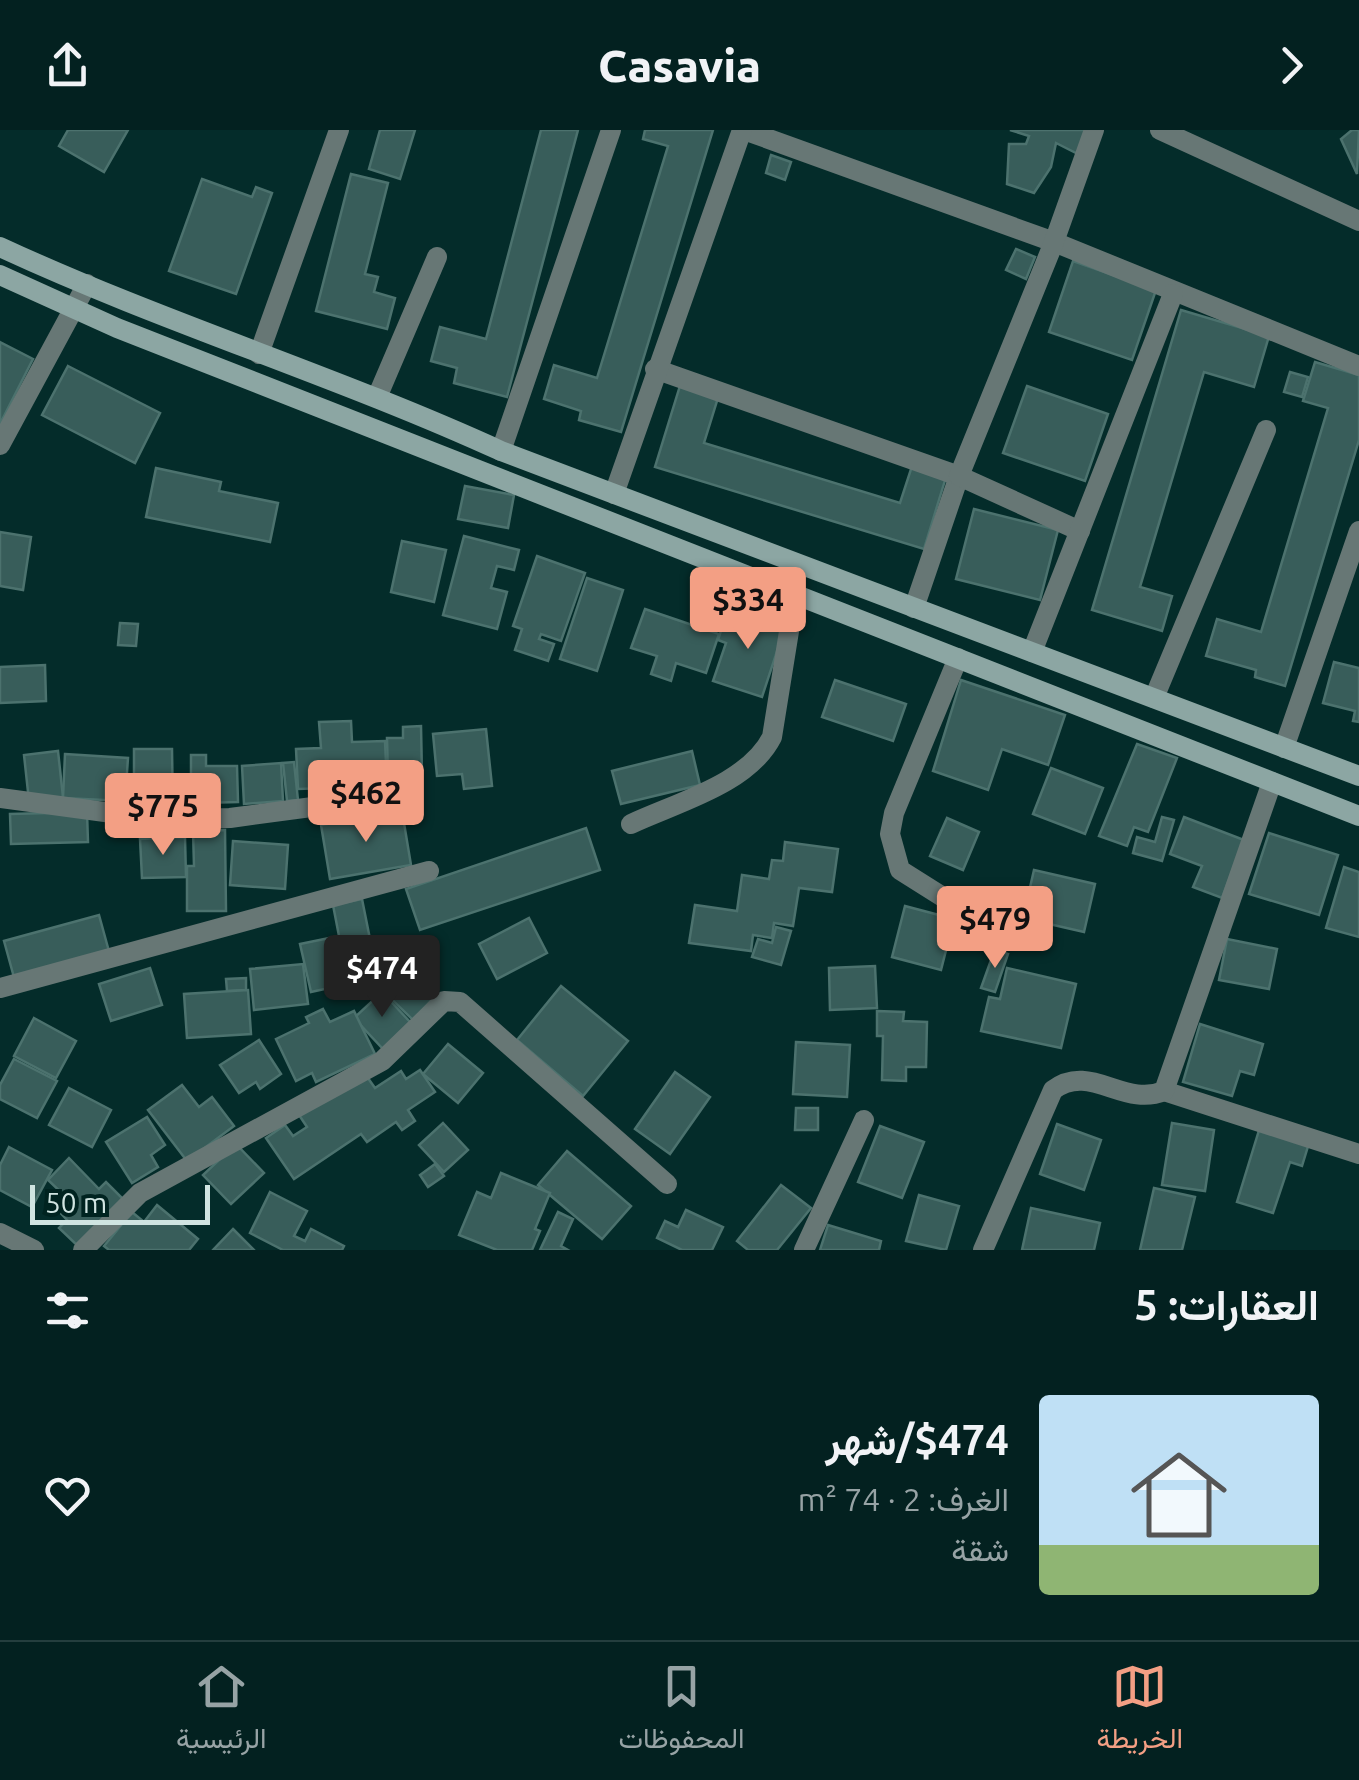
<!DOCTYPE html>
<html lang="ar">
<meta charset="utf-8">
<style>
:root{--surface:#032120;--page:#0d2929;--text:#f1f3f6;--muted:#97a3a5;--line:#243e3e;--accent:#f39f84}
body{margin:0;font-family:Ubuntu,Vazirmatn,sans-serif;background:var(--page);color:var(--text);direction:rtl;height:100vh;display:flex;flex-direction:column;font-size:38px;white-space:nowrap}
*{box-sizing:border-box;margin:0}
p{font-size:32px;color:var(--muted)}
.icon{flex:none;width:55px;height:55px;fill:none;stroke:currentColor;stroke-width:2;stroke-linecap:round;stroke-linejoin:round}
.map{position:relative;height:1120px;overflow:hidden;direction:ltr}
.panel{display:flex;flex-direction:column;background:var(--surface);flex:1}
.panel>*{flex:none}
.scale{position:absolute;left:30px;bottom:25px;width:180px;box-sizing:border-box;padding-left:10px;border:5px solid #d0e4e1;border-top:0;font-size:28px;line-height:35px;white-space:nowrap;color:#d0e4e1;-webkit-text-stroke:8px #002320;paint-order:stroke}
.price{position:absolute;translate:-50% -85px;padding:0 22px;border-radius:10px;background:var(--accent);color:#111;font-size:32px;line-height:65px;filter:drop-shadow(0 2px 5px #0008)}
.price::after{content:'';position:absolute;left:50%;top:60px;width:30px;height:22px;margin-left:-15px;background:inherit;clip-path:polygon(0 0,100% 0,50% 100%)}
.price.on{background:#222;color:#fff}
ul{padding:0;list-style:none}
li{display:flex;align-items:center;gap:30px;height:250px;padding:0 40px}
li span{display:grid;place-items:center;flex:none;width:280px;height:200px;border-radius:10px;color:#555}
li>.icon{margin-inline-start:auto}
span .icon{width:120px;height:120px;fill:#fffc;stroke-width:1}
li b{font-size:42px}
h2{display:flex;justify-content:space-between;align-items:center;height:120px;padding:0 40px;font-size:42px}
header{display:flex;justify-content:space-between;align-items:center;height:130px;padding:0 40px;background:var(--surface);font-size:45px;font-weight:800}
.menu{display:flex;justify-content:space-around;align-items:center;height:140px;border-top:2px solid var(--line);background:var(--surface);font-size:28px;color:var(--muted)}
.menu a{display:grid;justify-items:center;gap:5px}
.menu .on{color:var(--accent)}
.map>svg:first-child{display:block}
.building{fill:#385d5a;stroke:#4c726e;stroke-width:2.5}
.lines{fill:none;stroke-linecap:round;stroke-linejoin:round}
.minor{stroke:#677775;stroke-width:20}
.secondary{stroke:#8ca6a3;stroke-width:20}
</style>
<header><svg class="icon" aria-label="forward" viewBox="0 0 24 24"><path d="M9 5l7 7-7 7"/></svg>Casavia<svg class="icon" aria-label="share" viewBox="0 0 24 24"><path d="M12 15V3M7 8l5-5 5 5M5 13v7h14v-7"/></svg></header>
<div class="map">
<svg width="1359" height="1120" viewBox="0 0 1359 1120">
<rect width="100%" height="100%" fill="#042c2a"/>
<g class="building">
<polygon points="68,0 128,0 104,42 59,16"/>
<polygon points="380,0 415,0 400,49 369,39"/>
<polygon points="541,0 578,0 507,267 454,253 457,238 431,231 440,197 486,209"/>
<polygon points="645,0 713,0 621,302 579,290 581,281 544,269 554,235 597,248 668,16 643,9"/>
<polygon points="1010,0 1086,0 1078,24 1056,13 1051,37 1034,63 1007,54 1009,14 1026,14 1029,6"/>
<polygon points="1352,0 1359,0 1357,44 1341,9"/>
<polygon points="771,25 791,32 785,50 766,43"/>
<polygon points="351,44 388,53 365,144 378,147 374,162 395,168 387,199 316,181"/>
<polygon points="202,49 252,67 256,57 272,63 236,164 169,141"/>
<polygon points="1016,119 1035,127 1026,149 1006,140"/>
<polygon points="1073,131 1156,160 1132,230 1049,202"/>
<polygon points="1181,180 1269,206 1254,257 1204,242 1140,457 1172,466 1162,501 1092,480"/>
<polygon points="0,212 33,229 0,294"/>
<polygon points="1315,232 1359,245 1359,310 1285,556 1255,547 1256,540 1206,526 1217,489 1261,502 1328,278 1303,271"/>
<polygon points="68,236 160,283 135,333 42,285"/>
<polygon points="1290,242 1308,247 1302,267 1284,262"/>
<polygon points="683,246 721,258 704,313 900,373 912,336 946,347 924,419 655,337"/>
<polygon points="1027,256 1108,284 1085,351 1003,323"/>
<polygon points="156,338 221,352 219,361 278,373 270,412 146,387"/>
<polygon points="465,356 514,365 508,398 458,389"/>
<polygon points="974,379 1058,400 1040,470 956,449"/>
<polygon points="0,402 31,407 23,460 0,456"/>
<polygon points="464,406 519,420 514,440 497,436 491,458 507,462 497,499 443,485"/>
<polygon points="402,411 446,420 434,472 391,462"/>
<polygon points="537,426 585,443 561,511 541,504 539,509 554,514 548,531 515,520 522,499 513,496"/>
<polygon points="587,448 623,460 597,541 560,529"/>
<polygon points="645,479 719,504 706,543 676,533 671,551 651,544 657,526 631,518"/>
<polygon points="728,479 785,497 762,567 713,551 726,513 718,510"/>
<polygon points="120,493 138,494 136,516 118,515"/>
<polygon points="1334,532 1359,538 1359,592 1353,591 1355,581 1323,573"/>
<polygon points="45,535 46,571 0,573 0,537"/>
<polygon points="835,550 906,574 893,611 822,587"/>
<polygon points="961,550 1065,585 1048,635 1002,619 988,660 933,641"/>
<polygon points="351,591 352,612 385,611 387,656 298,659 296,619 321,618 319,592"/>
<polygon points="421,596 422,644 388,645 387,608 403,608 403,597"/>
<polygon points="486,599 492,656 464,659 462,644 437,646 433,604"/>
<polygon points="1137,614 1177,628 1148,702 1134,697 1127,716 1099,706"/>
<polygon points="134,619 172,619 173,681 134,682"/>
<polygon points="58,621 63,667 29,671 24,625"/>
<polygon points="692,621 700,655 621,674 612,641"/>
<polygon points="65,624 128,628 125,671 63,668"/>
<polygon points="191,625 206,625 206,636 237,636 238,672 202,673 201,649 191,649"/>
<polygon points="294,632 298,670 287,671 283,633"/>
<polygon points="281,633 283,671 244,674 242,636"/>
<polygon points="1051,638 1103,658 1085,704 1033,684"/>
<polygon points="402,681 411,735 330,749 321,695"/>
<polygon points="87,682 88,712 11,714 10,684"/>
<polygon points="1162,687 1174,690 1162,731 1133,723 1137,707 1155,712"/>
<polygon points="1184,687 1244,710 1222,768 1193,757 1202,736 1170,724"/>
<polygon points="947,688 979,702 963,740 930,726"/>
<polygon points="586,698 600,740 420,800 406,759"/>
<polygon points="225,700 226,781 187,781 187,736 194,736 193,701"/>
<polygon points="1269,703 1338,725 1319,785 1249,764"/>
<polygon points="185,707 186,747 142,748 140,709"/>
<polygon points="233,711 288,715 285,759 230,755"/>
<polygon points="785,712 838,719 832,762 799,758 793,796 774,793 772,808 753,805 751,821 689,813 695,775 737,781 742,745 769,749 772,730 783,731"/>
<polygon points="1344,737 1359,742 1359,807 1326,798"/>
<polygon points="1034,740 1095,754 1084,802 1023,788"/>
<polygon points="362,769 370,809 344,815 352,853 311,862 300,814 339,806 333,775"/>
<polygon points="905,776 954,789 941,840 892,827"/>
<polygon points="99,785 110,825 15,851 4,811"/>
<polygon points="529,788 547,823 497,849 479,814"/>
<polygon points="776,797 791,801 781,835 752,827 758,809 772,813"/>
<polygon points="1227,809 1277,819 1269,859 1219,850"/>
<polygon points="995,819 1008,824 995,862 981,858"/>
<polygon points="404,832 437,864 413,890 380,858"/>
<polygon points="303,834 308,874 254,880 250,839"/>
<polygon points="875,836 877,878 830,880 829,838"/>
<polygon points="150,838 162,875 111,891 99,854"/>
<polygon points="1007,838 1076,854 1061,918 981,901 989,867 1000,869"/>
<polygon points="246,848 246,860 227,861 226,849"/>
<polygon points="561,856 628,911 583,966 517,910"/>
<polygon points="248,860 251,904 187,908 184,864"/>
<polygon points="382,862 411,893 383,919 354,888"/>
<polygon points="323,879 330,892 354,881 375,924 316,952 312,943 296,951 276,909 309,893 306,887"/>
<polygon points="877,881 904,882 903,891 927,892 926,937 906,937 906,951 882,950 883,906 877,906"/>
<polygon points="34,888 76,911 56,948 14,926"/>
<polygon points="1200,894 1263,914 1254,945 1240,941 1232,966 1183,952"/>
<polygon points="259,910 281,944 260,959 256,952 239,963 220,935"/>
<polygon points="796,912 850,915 847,967 793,964"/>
<polygon points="448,914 483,943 458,973 423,944"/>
<polygon points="14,929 57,951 37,988 0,969 0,955"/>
<polygon points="420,940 435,962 408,980 415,991 402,1000 396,992 367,1012 361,1004 294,1049 266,1008 285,995 293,1006 307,997 297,982 365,944 375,958 401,941 406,949"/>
<polygon points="675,942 710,967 670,1024 635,999"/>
<polygon points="182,955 199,977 212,967 234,996 187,1031 148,980"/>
<polygon points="69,958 111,980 92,1017 49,995"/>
<polygon points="796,978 818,978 818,1000 795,1000"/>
<polygon points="147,987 165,1015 151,1025 158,1037 132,1053 106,1012"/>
<polygon points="443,993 468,1020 444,1042 419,1015"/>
<polygon points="1172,993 1214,1000 1205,1061 1162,1055"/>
<polygon points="1057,994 1101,1010 1084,1060 1040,1044"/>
<polygon points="880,996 924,1012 902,1068 858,1052"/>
<polygon points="1260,997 1309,1013 1302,1036 1290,1032 1273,1083 1237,1072"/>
<polygon points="236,1014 264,1043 231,1074 203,1045"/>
<polygon points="9,1017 52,1040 32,1077 0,1060 0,1035"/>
<polygon points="567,1021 631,1076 602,1109 538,1055"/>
<polygon points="69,1028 99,1059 106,1052 126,1072 80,1118 59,1098 67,1090 55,1077 66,1067 48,1050"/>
<polygon points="435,1034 444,1046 428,1057 420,1045"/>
<polygon points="501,1043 550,1063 535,1099 540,1101 532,1120 497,1120 459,1105 477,1062 491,1068"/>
<polygon points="781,1055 811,1078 777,1120 748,1120 737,1111"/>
<polygon points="1154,1058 1195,1067 1182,1120 1140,1120"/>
<polygon points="270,1062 307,1081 294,1106 305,1111 311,1099 344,1116 342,1120 283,1120 250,1103"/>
<polygon points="919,1065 959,1076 946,1120 906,1111"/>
<polygon points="157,1075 198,1109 189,1120 109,1120 104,1116 132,1082 144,1092"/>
<polygon points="1031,1078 1100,1093 1094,1120 1022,1120"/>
<polygon points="686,1080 723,1097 712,1120 682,1120 657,1108 665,1091 678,1097"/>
<polygon points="558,1082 573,1089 561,1116 568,1120 540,1120"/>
<polygon points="828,1095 881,1111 879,1120 820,1120"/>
<polygon points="233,1099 254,1120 213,1120"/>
</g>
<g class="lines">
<g class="minor">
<polyline points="744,0 1054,112 1359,236"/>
<polyline points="1160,0 1359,91"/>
<polyline points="259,224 339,0"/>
<polyline points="655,239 959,346 914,478"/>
<polyline points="378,265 437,127"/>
<polyline points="0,315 87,154"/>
<polyline points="501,321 611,0"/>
<polyline points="614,364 742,0"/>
<polyline points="1080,401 959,346 1054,112 1094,0"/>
<polyline points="1032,522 1173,164"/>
<polyline points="958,528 894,683 890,704 900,740 1000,803"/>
<polyline points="1154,568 1266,300"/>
<polyline points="1284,618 1359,401"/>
<polyline points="0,668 164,690 230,688 394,666"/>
<path d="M 631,694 C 678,672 748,654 772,607 L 795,464"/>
<polyline points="0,858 429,741"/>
<polyline points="1164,961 1359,1024"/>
<polyline points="0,1103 34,1120"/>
<polyline points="83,1120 140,1063 382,931 444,871 460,872 667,1054"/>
<polyline points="804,1120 864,990"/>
<path d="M 983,1120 L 1053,960 C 1090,932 1124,978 1164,961 L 1272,652"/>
</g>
<g class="secondary">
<path d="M 0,117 C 164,193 337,246 501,321 L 1359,646"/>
<polyline points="0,145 117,198 1359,686"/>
</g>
</g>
</svg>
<div class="scale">50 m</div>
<b class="price" style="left:748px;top:522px">$334</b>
<b class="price" style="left:366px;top:715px">$462</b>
<b class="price" style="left:163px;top:728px">$775</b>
<b class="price" style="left:995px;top:841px">$479</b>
<b class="price on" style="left:382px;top:890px">$474</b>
</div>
<section class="panel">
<h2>العقارات: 5<svg class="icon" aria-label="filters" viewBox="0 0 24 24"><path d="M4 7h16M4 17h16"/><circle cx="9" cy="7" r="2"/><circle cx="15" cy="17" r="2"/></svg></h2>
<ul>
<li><span style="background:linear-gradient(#bfe0f5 75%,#8fb573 0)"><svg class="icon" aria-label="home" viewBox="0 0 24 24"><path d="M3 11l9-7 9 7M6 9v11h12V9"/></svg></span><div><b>$474/شهر</b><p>الغرف: 2 · 74 m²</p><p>شقة</p></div><svg class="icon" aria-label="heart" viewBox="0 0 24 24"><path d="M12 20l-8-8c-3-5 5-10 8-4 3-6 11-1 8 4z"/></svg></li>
</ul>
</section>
<nav class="menu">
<a class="on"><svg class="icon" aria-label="map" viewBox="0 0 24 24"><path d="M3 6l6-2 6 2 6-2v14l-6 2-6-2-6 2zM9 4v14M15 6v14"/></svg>الخريطة</a>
<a><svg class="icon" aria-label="saved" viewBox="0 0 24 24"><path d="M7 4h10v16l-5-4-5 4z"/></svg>المحفوظات</a>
<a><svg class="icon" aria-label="home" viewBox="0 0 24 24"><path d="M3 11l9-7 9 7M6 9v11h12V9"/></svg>الرئيسية</a>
</nav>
